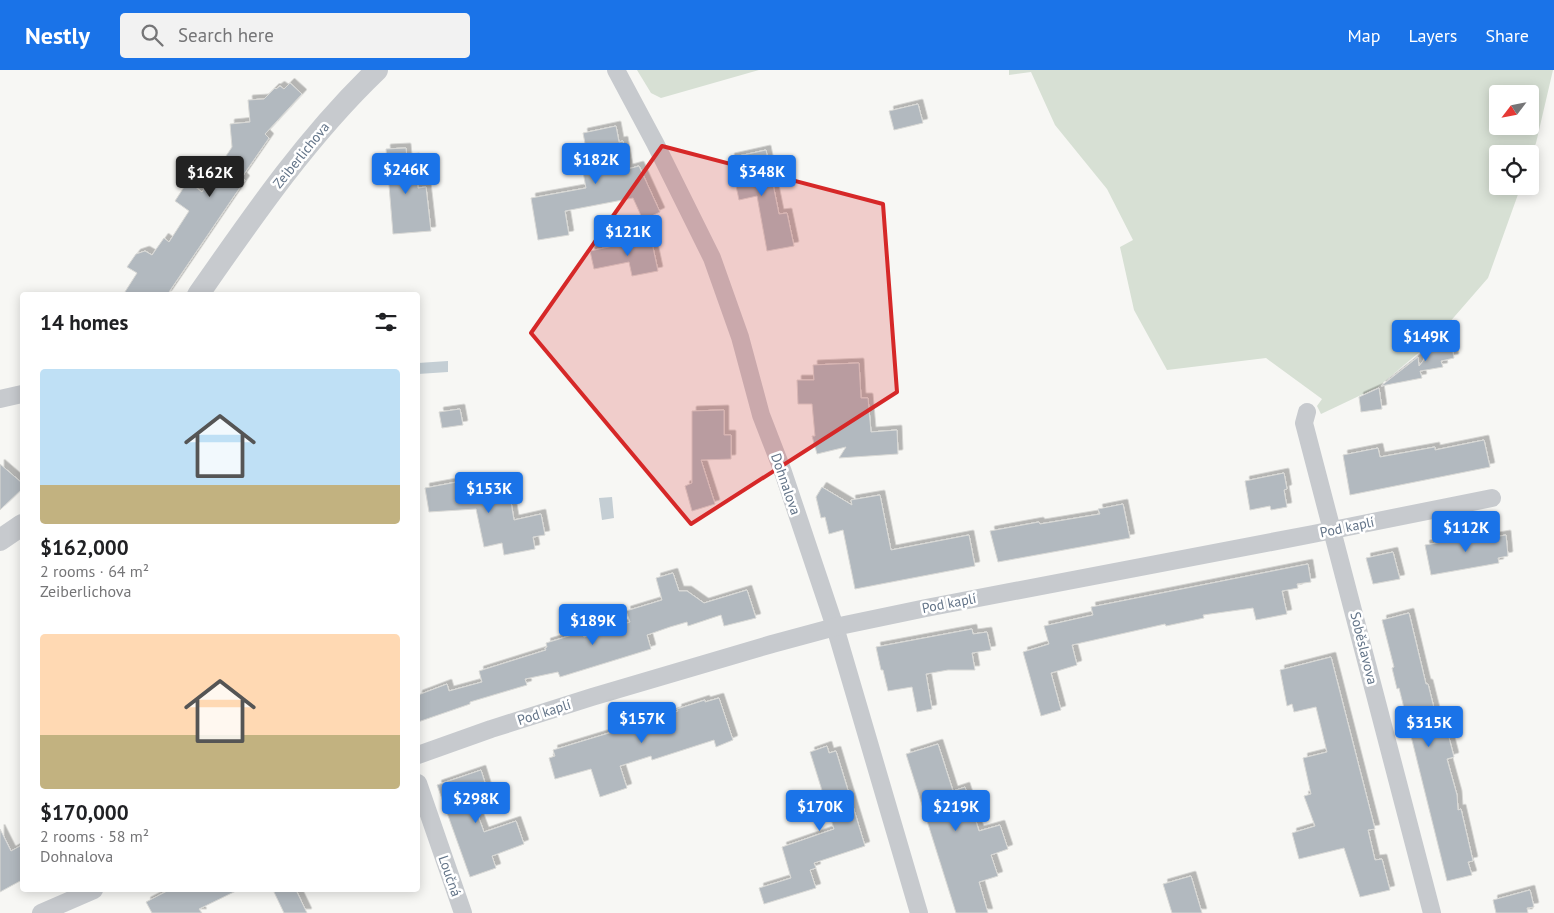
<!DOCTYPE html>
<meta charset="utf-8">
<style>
:root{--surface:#fff;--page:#f2f2f2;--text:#202124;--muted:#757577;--accent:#1a73e8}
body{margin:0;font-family:"PT Sans",sans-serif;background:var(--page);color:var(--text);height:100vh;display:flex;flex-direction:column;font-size:19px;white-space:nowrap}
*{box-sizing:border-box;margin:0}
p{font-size:16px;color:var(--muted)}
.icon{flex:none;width:28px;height:28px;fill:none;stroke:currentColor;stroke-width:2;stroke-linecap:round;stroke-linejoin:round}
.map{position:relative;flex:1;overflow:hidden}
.drawer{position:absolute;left:20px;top:222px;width:400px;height:600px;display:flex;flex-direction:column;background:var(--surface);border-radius:5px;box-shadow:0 2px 12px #0003}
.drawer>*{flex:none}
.needle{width:32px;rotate:238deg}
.fabs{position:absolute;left:1489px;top:15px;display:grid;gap:10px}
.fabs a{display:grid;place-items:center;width:50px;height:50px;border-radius:5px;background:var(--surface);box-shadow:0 2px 12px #0003;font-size:25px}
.price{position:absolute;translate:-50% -42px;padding:0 11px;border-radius:5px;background:var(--accent);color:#fff;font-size:16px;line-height:32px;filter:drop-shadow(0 1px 2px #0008)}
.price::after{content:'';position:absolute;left:50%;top:30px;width:15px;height:11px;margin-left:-8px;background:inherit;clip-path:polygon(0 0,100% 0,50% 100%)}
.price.selected{background:#222;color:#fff}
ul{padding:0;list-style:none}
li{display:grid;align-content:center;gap:10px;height:265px;padding:0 20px}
li span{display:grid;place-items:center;height:155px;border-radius:5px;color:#555}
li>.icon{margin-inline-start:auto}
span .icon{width:90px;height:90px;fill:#fffc;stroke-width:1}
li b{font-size:21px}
h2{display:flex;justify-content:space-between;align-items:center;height:60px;padding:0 20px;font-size:21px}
header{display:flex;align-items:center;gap:30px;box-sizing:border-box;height:70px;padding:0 25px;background:var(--accent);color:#fff}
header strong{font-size:24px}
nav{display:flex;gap:28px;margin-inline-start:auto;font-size:18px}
.search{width:350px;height:45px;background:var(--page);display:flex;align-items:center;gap:12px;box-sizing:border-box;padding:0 18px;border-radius:5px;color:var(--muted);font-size:19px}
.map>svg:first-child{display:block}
.green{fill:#d7e0d4;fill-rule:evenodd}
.water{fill:#c4ced4}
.building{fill:#b2b9bf;stroke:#d9d9d6;filter:url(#shadow)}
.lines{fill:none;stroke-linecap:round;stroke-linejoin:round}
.minor{stroke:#c7cace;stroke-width:18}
.tertiary{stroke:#c7cace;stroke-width:22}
.marked{fill:#d62828;fill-opacity:0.2;stroke:#d62828;stroke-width:4;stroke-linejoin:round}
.labels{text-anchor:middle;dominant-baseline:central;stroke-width:5;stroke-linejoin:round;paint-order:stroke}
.street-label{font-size:14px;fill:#637488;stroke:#fff}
</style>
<header>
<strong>Nestly</strong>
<div class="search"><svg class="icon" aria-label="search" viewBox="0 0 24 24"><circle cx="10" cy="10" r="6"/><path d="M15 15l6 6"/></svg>Search here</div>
<nav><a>Map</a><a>Layers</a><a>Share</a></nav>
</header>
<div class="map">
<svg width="1554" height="843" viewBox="0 0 1554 843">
<defs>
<filter id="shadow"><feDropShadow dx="4.5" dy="-4.5" stdDeviation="0" flood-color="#0004"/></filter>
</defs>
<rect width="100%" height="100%" fill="#f7f7f4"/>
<g class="green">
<polygon points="637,0 759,0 661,28 651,23"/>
<path d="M 1009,0 L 1553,0 L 1536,73 L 1530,90 L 1530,84 L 1498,84 L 1498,116 L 1521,116 L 1488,208 L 1435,269 L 1378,317 L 1321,344 L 1317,336 L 1322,329 L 1266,288 L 1167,300 L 1134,240 L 1120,177 L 1133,170 L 1107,119 L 1055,55 L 1031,2 L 1009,5 ZM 1498,24 L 1530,24 L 1530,56 L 1498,56 Z"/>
</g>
<g class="water">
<polygon points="448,291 448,302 418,304 418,293"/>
<polygon points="612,427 614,448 602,450 599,428"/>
</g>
<g class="building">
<polygon points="290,13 302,24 265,64 269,68 242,107 245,110 167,225 123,225 137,203 127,197 136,184 145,181 152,185 164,168 169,172 189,141 175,131 184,117 194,116 202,122 232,77 230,54 250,52 248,30 264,29 275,18 276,19 280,16 284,19"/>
<polygon points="918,34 923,53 894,60 889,41"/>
<polygon points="616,56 619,72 623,71 628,99 639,96 660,142 643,150 633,128 565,141 569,165 538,170 531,128 586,118 579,81 586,79 583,63"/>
<polygon points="406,78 407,89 415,88 418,118 426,117 431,161 393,164 386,79"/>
<polygon points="766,80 779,144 787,143 794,176 767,181 757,126 739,130 730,88"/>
<polygon points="651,168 658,201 632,206 629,192 594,199 590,181"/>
<polygon points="1449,259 1454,288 1441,291 1443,297 1420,301 1422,308 1381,316 1418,287 1419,296"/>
<polygon points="859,293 861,328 868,328 871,362 897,360 898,384 839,388 846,377 817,384 812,366 815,366 812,334 798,334 797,310 814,310 813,295"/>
<polygon points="1379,318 1382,339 1361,342 1359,327"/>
<polygon points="460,339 463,355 442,358 439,342"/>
<polygon points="724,340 724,365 731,365 731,389 701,390 715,434 692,441 685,416 692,413 692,341"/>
<polygon points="1484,370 1490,397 1350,425 1343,385 1378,378 1380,387 1435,377 1435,380"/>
<polygon points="0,394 22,413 22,419 0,440"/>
<polygon points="1284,403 1287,419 1284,420 1287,437 1271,440 1270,436 1250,440 1245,411"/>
<polygon points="457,412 458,415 473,413 473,415 484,414 484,416 508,414 514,450 541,444 545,465 533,467 535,479 504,485 502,473 484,477 476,439 429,442 425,418"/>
<polygon points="822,417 852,435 851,430 880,425 891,480 969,465 975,496 855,519 843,460 829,464 825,447 821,448 816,427"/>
<polygon points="1123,434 1130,468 998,492 990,461 1039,452 1040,454 1100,444 1098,439"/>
<polygon points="1493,463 1494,467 1506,465 1508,486 1498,488 1499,493 1431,505 1425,475"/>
<polygon points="1393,482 1400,509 1373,514 1366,488"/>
<polygon points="1308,494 1311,512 1297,514 1298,518 1282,521 1287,544 1256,550 1253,538 1203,545 1204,548 1166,556 1165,554 1072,575 1077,595 1051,603 1061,640 1041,646 1023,582 1049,574 1044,556 1093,545 1091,537"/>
<polygon points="673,503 679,521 687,521 704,533 747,520 756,548 724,556 721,545 688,556 687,552 670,557 647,565 651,579 560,607 558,602 525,609 527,615 470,632 470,634 418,652 418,625 447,614 449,621 482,612 479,601 546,580 545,578 547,577 546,573 582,562 584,567 630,552 626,541 662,530 656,508"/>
<polygon points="1409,543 1426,614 1428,614 1438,654 1445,652 1454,687 1447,689 1457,725 1458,740 1461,739 1473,791 1468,792 1472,805 1447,811 1399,618 1397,619 1392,598 1394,597 1382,550"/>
<polygon points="972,559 973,564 987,562 991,580 972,583 975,600 948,600 926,604 932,639 917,642 912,617 888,621 883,600 881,600 876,577"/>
<polygon points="1331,587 1375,759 1368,760 1375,790 1382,789 1390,820 1360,827 1344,778 1299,789 1292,763 1315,756 1304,726 1311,724 1303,688 1327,682 1316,637 1294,642 1292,634 1287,636 1280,600"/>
<polygon points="719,628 733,670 716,677 714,670 652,690 651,686 620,696 627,718 600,727 591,699 555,709 549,688 555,686 553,680 665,646 678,641 677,639 705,630 705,632"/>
<polygon points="938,674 953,721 965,717 979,761 1000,755 1008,779 991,785 998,806 979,812 988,843 956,843 906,684"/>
<polygon points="827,676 829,683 836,681 865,776 814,793 816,798 810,800 816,818 764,834 759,818 791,808 782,777 834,759 810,682"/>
<polygon points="481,700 489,726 473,732 484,762 516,751 524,774 492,786 496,798 470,807 437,715"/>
<polygon points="0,759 11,781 22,775 22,810 0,822"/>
<polygon points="1191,806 1202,843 1172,843 1163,814"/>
<polygon points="169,820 238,820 199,839 202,843 152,843 146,832"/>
<polygon points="273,820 296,820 307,843 284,843"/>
<polygon points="1530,820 1534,837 1527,838 1528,843 1496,843 1493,830"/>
</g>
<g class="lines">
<g class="minor">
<polyline points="616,0 655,73 712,188 740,267 761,345 783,402 835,557 919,843"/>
<polyline points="0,329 22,324"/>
<polyline points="1307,342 1304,353 1432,843"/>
<polyline points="418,685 491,659 592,627 772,574 835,557 926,538 1313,464 1492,428"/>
<polyline points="418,713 463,843"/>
<polyline points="41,843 94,820"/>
</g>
<g class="tertiary">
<path d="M 198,225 C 253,146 307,67 377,0"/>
<polyline points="0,470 22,455"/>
</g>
</g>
<path class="marked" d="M 662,76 L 883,134 L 897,322 L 691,454 L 531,263 Z"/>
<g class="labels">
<g class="street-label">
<text transform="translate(301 85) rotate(-51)">Zeiberlichova</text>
<text transform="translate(786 414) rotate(71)">Dohnalova</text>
<text transform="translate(1347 457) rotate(-12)">Pod kaplí</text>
<text transform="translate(949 533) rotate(-11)">Pod kaplí</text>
<text transform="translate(1364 578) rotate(76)">Soběslavova</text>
<text transform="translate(544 642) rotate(-18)">Pod kaplí</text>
<text transform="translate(450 806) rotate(71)">Loučná</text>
</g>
</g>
</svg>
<div class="fabs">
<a><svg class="needle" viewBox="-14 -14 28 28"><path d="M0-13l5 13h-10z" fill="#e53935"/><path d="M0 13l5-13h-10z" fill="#757577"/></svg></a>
<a><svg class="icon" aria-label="locate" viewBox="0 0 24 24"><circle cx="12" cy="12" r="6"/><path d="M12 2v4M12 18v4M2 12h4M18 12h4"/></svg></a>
</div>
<b class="price" style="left:596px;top:115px">$182K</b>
<b class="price" style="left:406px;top:125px">$246K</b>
<b class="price" style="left:762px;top:127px">$348K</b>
<b class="price selected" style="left:210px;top:128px">$162K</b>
<b class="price" style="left:628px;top:187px">$121K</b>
<b class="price" style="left:1426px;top:292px">$149K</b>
<b class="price" style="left:489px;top:444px">$153K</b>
<b class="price" style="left:1466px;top:483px">$112K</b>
<b class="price" style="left:593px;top:576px">$189K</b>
<b class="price" style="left:642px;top:674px">$157K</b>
<b class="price" style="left:1429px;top:678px">$315K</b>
<b class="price" style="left:476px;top:754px">$298K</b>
<b class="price" style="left:820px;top:762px">$170K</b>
<b class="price" style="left:956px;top:762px">$219K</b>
<section class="drawer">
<h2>14 homes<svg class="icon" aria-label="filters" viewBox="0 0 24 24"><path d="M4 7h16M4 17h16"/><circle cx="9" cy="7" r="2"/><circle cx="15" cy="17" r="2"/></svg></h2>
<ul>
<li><span style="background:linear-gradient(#bfe0f5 75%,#c2b280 0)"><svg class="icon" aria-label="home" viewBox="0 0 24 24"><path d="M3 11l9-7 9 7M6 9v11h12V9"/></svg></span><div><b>$162,000</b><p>2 rooms · 64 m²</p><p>Zeiberlichova</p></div></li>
<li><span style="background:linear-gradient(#ffd9b3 65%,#c2b280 0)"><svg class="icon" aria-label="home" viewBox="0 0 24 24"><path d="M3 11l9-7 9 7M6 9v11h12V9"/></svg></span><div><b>$170,000</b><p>2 rooms · 58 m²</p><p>Dohnalova</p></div></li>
</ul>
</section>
</div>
